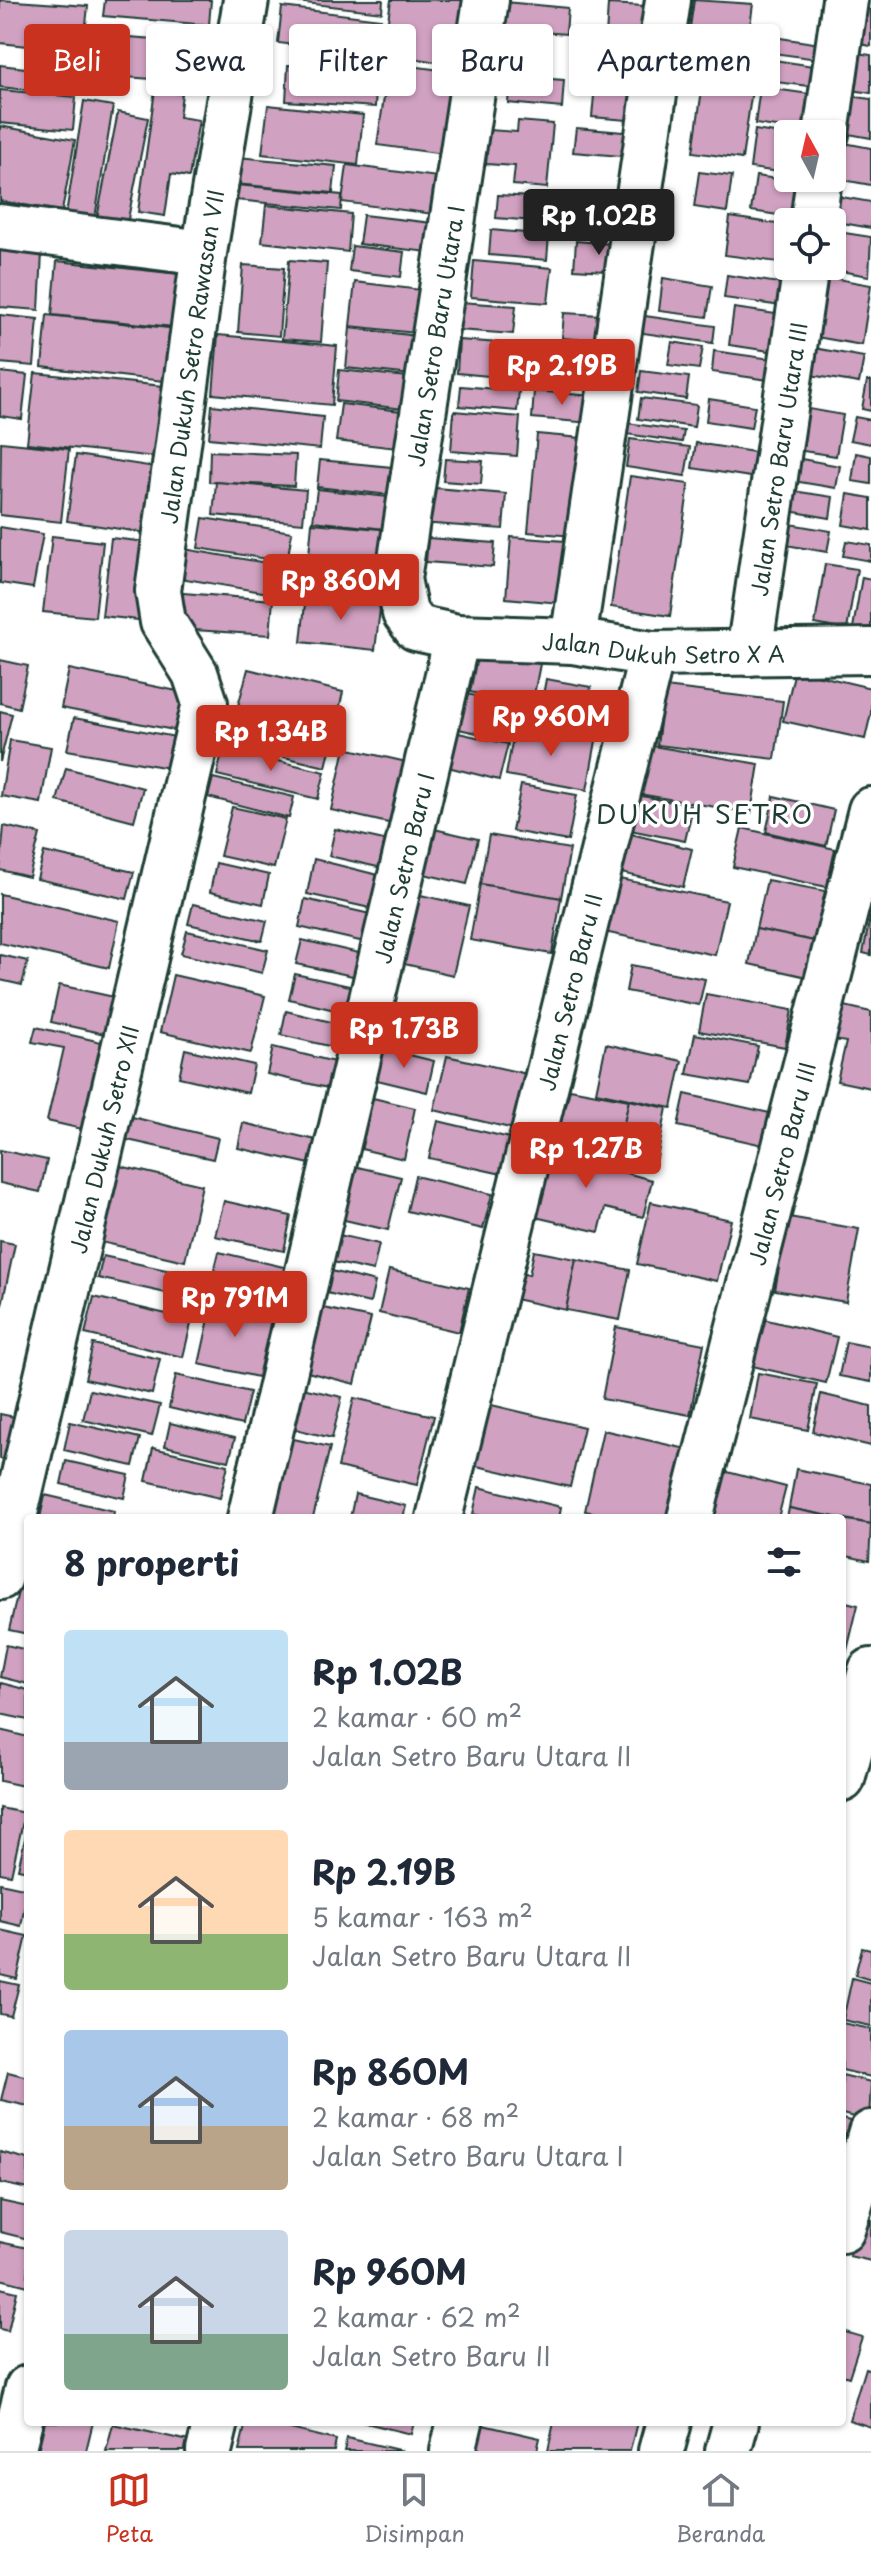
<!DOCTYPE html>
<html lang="id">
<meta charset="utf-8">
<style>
:root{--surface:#fff;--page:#f6f6f7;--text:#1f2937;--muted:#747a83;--line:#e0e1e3;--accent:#c8321e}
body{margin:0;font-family:"Playpen Sans",sans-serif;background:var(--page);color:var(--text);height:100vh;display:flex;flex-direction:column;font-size:30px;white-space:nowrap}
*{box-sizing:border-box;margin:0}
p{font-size:26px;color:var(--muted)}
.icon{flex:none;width:44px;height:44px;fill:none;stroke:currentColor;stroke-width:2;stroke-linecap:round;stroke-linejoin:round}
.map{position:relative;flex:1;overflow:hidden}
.details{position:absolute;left:24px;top:1514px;width:822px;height:912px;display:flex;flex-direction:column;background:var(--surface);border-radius:8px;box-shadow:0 2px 6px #0004}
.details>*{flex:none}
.top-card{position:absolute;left:24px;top:24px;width:824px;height:72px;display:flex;gap:16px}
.needle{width:52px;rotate:352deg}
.buttons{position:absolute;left:774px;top:120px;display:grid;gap:16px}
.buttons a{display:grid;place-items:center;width:72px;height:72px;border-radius:8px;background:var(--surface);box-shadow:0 2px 6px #0004;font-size:40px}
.price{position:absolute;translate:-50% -68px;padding:0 18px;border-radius:8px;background:var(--accent);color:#fff;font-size:26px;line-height:52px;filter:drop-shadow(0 2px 4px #0008)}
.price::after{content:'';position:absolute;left:50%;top:48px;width:24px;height:18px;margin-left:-12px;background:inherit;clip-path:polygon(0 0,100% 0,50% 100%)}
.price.current{background:#222;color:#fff}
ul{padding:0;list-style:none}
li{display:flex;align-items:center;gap:24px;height:200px;padding:0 40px}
li span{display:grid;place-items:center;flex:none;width:224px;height:160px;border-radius:8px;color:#555}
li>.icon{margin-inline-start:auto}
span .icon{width:96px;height:96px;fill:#fffc;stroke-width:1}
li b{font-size:34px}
h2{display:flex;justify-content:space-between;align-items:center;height:96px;padding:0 40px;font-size:34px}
.chip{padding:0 28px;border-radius:8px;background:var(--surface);box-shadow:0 2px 6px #0004;font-size:28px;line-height:72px}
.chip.current{background:var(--accent);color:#fff}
.tab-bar{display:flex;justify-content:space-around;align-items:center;height:112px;border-top:2px solid var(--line);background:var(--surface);font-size:22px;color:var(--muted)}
.tab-bar a{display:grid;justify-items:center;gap:4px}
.tab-bar .current{color:var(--accent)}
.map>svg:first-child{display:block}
.building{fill:#d1a1c1;stroke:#1f3d34;stroke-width:2}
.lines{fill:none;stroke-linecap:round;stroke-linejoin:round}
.street-casing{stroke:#1f3d34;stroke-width:50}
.street{stroke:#fff;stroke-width:44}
.labels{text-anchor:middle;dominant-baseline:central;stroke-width:7;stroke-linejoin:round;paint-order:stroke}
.street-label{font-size:22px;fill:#1f3d34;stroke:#fff}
.quarter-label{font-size:26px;letter-spacing:2px;fill:#1f3d34;stroke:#fff}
</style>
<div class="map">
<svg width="871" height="2451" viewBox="0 0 871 2451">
<rect width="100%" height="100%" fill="#fff"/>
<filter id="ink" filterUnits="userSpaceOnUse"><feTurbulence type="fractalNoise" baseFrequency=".0125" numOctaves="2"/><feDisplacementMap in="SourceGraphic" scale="16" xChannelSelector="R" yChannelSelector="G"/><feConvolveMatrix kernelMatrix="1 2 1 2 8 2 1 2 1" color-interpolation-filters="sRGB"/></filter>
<g filter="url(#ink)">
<g class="building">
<polygon points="0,0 88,6 83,52 0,43"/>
<polygon points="105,0 211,0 209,25 103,16"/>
<polygon points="279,0 383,0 382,12"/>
<polygon points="391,0 476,0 466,67 383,53"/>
<polygon points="694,0 753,4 747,49 688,41"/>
<polygon points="505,2 568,8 566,34 503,29"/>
<polygon points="608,4 645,6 643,38 606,36"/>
<polygon points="282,7 381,19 377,55 278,43"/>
<polygon points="866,9 871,10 871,46 859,44"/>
<polygon points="102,35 181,41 178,81 99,75"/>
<polygon points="767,36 834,46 832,61 765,52"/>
<polygon points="598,52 644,56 639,121 592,117"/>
<polygon points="857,53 871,55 871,93 851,90"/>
<polygon points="761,58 820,67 817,87 758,80"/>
<polygon points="706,62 755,69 742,159 693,152"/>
<polygon points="389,63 470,74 458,156 377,145"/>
<polygon points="0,65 59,72 57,93 0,87"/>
<polygon points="288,65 377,71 375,107 286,101"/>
<polygon points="510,76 564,80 562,108 508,103"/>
<polygon points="760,87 817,95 811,132 755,124"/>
<polygon points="0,90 76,97 73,130 0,123"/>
<polygon points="155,90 182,94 179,117 199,120 189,177 171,174 165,216 138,212"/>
<polygon points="850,96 871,99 871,138 843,133"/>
<polygon points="84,101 113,106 95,218 66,214"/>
<polygon points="268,105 363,115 358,165 262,154"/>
<polygon points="118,112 148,118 127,224 97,218"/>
<polygon points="518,121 553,124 547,188 513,185 515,166 486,164 489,130 517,132"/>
<polygon points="0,126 75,140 62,211 0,201"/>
<polygon points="576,128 635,133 633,157 573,152"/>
<polygon points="755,130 788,135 788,173 750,168"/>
<polygon points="839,142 871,148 871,185 832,178"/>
<polygon points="237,157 336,166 333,193 235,184"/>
<polygon points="347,165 438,177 433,214 342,202"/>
<polygon points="699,172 732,176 727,212 694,207"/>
<polygon points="756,176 799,182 792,217 751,211"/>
<polygon points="226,184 342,195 341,210 225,199"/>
<polygon points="498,195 563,199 561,223 496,218"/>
<polygon points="836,196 871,202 871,228 831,221"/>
<polygon points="266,205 351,214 348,252 262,242"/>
<polygon points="363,215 432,223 428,252 359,244"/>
<polygon points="730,217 784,225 778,262 725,255"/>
<polygon points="491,230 549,235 547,260 489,255"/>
<polygon points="832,231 871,237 869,276 823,268 832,266"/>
<polygon points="576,241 624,245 621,272 574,269"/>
<polygon points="352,246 404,252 401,277 349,271"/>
<polygon points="0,250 42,253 39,310 0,307"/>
<polygon points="289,260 327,263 321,342 282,339"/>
<polygon points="57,261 180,274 174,327 52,315"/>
<polygon points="474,261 552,268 548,303 471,297"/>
<polygon points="243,265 284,268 279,336 238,332"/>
<polygon points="727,275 785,284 782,306 724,298"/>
<polygon points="815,275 871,285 862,345 805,335"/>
<polygon points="663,278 712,286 707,317 659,311"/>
<polygon points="355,282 430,291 425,334 350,326"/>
<polygon points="460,302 516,306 513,334 458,330"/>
<polygon points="734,308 776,314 770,351 729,345"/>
<polygon points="564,313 600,315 598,341 562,338"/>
<polygon points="0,315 38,319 34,366 0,363"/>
<polygon points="47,315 178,329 172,382 42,367"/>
<polygon points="638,315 715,326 713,343 636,332"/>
<polygon points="350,328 426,337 422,376 346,368"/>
<polygon points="218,335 337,346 332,405 213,394"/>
<polygon points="459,340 513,344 510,378 457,373"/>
<polygon points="672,342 703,347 699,369 668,365"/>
<polygon points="535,345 596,349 593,388 532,382"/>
<polygon points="803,346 864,357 859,383 798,373"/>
<polygon points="714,351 772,359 769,380 712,372"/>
<polygon points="339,370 408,377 404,409 336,401"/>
<polygon points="641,371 689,377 686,399 638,392"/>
<polygon points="0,372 27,375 22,419 0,416"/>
<polygon points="35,373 163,386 155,457 27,443"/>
<polygon points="867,381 871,381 871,411 862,409"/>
<polygon points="461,386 519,391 517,411 459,406"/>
<polygon points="534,391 593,396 591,423 532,418"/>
<polygon points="641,398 697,405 694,427 638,419"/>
<polygon points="709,399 755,406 751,428 706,421"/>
<polygon points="341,404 401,411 397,448 336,441"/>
<polygon points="212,405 323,417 320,449 209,438"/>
<polygon points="798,407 843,415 836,456 790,449"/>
<polygon points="454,411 520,417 517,456 451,451"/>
<polygon points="855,417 871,420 871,444 850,440"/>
<polygon points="627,423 684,431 682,442 626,434"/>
<polygon points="537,434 581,438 573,536 528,532"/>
<polygon points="630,439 690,447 685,476 626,467"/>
<polygon points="1,442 69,449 61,522 0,515"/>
<polygon points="696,443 761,453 757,478 692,468"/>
<polygon points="210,451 296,455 294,486 209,482"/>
<polygon points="856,453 871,456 871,484 852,481"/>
<polygon points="76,455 162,468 153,534 67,521"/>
<polygon points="796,458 840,466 836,488 793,481"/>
<polygon points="445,459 483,461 481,484 443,481"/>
<polygon points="320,460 402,468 399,496 317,487"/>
<polygon points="630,476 689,484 670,616 611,607"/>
<polygon points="216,482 306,490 303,523 213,515"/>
<polygon points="423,487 506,494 503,529 420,523"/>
<polygon points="317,489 397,498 394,530 313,521"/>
<polygon points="780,489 833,497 830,518 777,509"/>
<polygon points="848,494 871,498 871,530 843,525"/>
<polygon points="203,518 292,532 287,562 198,548"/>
<polygon points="312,523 391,530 387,564 309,555"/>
<polygon points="784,523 831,531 827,552 780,544"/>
<polygon points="0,527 43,534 33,588 0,583"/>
<polygon points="52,536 103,542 95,617 43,612"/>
<polygon points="511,537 565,541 560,603 506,598"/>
<polygon points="111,538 156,543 147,621 102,616"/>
<polygon points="428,538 495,543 493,567 426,562"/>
<polygon points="846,541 871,545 871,561 843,556"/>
<polygon points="184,549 296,568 292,597 180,578"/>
<polygon points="309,557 389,566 385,599 305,590"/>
<polygon points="825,564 857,569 847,630 815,624"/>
<polygon points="862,577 871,579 871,631 853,628"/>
<polygon points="183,593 273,600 270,635 180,629"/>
<polygon points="306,594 381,601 375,650 301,642"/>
<polygon points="478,652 540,664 532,705 470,692"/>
<polygon points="0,660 28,666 19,708 0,703"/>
<polygon points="69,669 197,695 189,733 61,708"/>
<polygon points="248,669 343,692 334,733 237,710"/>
<polygon points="795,670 871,688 871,713 865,739 783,721"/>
<polygon points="546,679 591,687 582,736 537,728"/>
<polygon points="665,687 783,701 775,759 657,745"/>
<polygon points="462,693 517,705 509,740 454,728"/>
<polygon points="237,710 334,733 326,767 229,744"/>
<polygon points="0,711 12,714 0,762"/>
<polygon points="74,718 181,738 175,769 67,750"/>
<polygon points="515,726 596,741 587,790 506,775"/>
<polygon points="445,730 508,744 499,780 436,764"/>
<polygon points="10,740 51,747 41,803 1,796"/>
<polygon points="641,744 759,764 751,813 633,793"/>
<polygon points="223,748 325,772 318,799 217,775"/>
<polygon points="345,748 411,763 397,825 331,810"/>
<polygon points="66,768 143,788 134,821 57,801"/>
<polygon points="213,778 294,797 289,818 208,797"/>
<polygon points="521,785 577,795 568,841 512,831"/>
<polygon points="637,795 693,806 685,841 630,830"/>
<polygon points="774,796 834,810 826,846 766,832"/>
<polygon points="232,807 286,819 274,868 220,856"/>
<polygon points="4,826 40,834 29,877 0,870"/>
<polygon points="742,828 835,849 827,887 733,867"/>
<polygon points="335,829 397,843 391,870 329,856"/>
<polygon points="434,829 478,839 467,884 424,874"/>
<polygon points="627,833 692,849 683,887 617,872"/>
<polygon points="489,835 570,849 561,898 480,884"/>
<polygon points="44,852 134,872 127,899 37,879"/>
<polygon points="314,859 386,877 379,910 307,894"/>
<polygon points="216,863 269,875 263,904 210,892"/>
<polygon points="615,878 727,901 715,955 604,932"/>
<polygon points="767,880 825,891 814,941 756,929"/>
<polygon points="480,884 561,898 552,954 470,940"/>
<polygon points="0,894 119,921 109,968 0,943"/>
<polygon points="416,894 469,906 453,975 400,963"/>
<polygon points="305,899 379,916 373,944 299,927"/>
<polygon points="193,904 267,921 262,941 188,924"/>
<polygon points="871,913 871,955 863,953"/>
<polygon points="756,929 814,941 807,977 749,964"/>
<polygon points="187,931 268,950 262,973 181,954"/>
<polygon points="302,940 372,956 367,979 296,964"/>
<polygon points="0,955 28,961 22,985 0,980"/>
<polygon points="631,965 705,979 699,1005 626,991"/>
<polygon points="295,974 354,987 347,1013 289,999"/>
<polygon points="173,975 265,996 251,1053 160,1032"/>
<polygon points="59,985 114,997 105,1034 51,1022"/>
<polygon points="706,994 792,1010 785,1047 699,1031"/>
<polygon points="836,1004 871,1012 871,1088 837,1081 846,1042 828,1039"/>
<polygon points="286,1011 348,1026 342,1049 281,1035"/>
<polygon points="386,1011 441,1024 435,1049 381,1036"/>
<polygon points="36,1027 110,1044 91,1131 47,1121 64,1048 32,1042"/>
<polygon points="695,1034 758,1046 750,1085 687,1074"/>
<polygon points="606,1044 682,1061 672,1108 596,1092"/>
<polygon points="273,1047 339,1063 332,1089 267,1074"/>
<polygon points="381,1048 434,1061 427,1092 373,1079"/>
<polygon points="185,1049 254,1065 248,1093 179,1077"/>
<polygon points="447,1056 527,1074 514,1129 434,1110"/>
<polygon points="570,1089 629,1100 618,1151 544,1136 550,1102 566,1106"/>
<polygon points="685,1094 783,1116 776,1148 678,1126"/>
<polygon points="373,1098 415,1108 404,1159 361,1149"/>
<polygon points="629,1100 667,1108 657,1158 618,1151"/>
<polygon points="128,1116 218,1138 213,1159 123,1139"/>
<polygon points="438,1121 510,1138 502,1174 429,1158"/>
<polygon points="243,1123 316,1140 310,1164 238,1148"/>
<polygon points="550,1144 617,1161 615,1170 652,1180 643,1217 605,1208 599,1232 531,1216"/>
<polygon points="0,1150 47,1160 40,1192 0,1183"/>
<polygon points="349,1165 401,1177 388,1230 336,1218"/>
<polygon points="120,1166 202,1185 185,1261 101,1242"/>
<polygon points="415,1176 492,1194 483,1229 407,1211"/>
<polygon points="224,1201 291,1216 284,1251 215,1236"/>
<polygon points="651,1202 731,1220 717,1281 637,1264"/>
<polygon points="789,1217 859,1229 846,1302 775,1290 779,1268 764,1265 770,1232 785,1235"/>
<polygon points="330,1233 379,1244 373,1271 324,1260"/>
<polygon points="0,1241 15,1244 2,1305 0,1305"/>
<polygon points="534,1251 576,1259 566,1310 515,1299 520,1273 529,1275"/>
<polygon points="219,1252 288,1268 280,1299 211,1284"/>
<polygon points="103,1256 180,1273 175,1295 98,1278"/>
<polygon points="576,1259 630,1270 620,1320 566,1310"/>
<polygon points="324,1269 375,1282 370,1303 318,1291"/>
<polygon points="389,1270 469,1288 459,1332 379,1313"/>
<polygon points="94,1297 192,1320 183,1357 85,1334"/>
<polygon points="213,1301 272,1315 258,1377 199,1364"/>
<polygon points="314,1306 371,1318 355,1384 299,1370"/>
<polygon points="759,1318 837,1337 826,1383 748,1365"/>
<polygon points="616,1327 704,1344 690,1415 602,1399"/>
<polygon points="846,1342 871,1347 871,1382 839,1376"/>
<polygon points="93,1344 160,1359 152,1394 85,1379"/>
<polygon points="758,1373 817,1384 808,1430 750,1419"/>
<polygon points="176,1375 250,1392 242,1425 169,1408"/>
<polygon points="289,1385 342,1397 332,1438 279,1425"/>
<polygon points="90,1390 160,1405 152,1436 83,1420"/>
<polygon points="821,1394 871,1406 871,1446 813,1432"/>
<polygon points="354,1398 434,1416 417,1485 338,1467"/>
<polygon points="483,1403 584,1427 570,1487 468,1464"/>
<polygon points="0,1414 15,1417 6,1460 0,1459"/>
<polygon points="70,1422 140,1438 133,1466 64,1450"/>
<polygon points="170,1423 235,1438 229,1461 165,1446"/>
<polygon points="603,1430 691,1450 675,1518 620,1518 585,1511"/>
<polygon points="280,1436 330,1447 313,1518 260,1518"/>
<polygon points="153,1448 228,1465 220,1498 146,1481"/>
<polygon points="66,1461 129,1475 124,1498 61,1484"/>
<polygon points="712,1468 786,1487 778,1518 699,1518"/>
<polygon points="796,1469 871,1484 871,1524 789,1508"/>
<polygon points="479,1487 561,1507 559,1518 488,1518 473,1514"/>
<polygon points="355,1494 406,1506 403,1518 379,1515 378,1518 350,1518"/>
<polygon points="45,1495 114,1511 113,1518 40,1518"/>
<polygon points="789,1508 838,1518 787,1518"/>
<polygon points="842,1519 871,1524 869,1561 842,1555"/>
<polygon points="23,1570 28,1571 28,1634 9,1630"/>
<polygon points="842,1601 858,1605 842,1671"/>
<polygon points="6,1645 28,1650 28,1684 0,1677"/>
<polygon points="1,1683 28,1690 28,1720 0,1714"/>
<polygon points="0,1730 28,1737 28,1787 0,1781"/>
<polygon points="0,1808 25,1813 11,1875 0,1873"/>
<polygon points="28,1826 28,1871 18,1869"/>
<polygon points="0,1883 28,1889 21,1926 0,1921"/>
<polygon points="0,1930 27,1936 17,1979 0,1975"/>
<polygon points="862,1948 871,1950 871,1980 855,1975"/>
<polygon points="852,1978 871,1983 871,2026 843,2020"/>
<polygon points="0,1981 19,1985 11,2016 0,2014"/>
<polygon points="842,2023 871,2029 871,2077 842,2070"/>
<polygon points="8,2072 28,2077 28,2106 1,2100"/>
<polygon points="842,2075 871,2082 869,2121 842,2114"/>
<polygon points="842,2119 862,2124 842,2164"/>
<polygon points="0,2152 28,2159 28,2189 0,2183"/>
<polygon points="865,2191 871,2193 871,2261 849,2256"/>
<polygon points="0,2201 28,2207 28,2239 0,2232"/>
<polygon points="0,2242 28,2248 28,2286 0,2279"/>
<polygon points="0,2288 17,2292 8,2331 0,2329"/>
<polygon points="842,2331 862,2337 849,2377 842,2375"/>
<polygon points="865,2368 871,2370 871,2427 849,2420"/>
<polygon points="45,2422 93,2422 86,2451 38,2451"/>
<polygon points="246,2422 262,2422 336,2440 334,2451 239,2451"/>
<polygon points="362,2422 414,2422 411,2434"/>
<polygon points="554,2422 637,2422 630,2451 548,2451"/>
<polygon points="113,2424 189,2441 187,2451 106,2451"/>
<polygon points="483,2425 540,2438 537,2451 477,2451"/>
<polygon points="347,2438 403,2451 344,2451"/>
</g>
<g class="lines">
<g class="street-casing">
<g id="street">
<path id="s1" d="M 486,0 L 398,579 L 405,613 L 416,628 L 457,637 L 573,641 L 652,654 L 871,651"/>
<polyline points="826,134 845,0"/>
<polyline points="813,222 819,178"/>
<polyline points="0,227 204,253"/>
<polyline points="573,641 668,0"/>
<path id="s2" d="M 749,653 L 806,266"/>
<path id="s3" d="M 250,1518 L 457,637"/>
<path id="s4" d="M 439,1518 L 652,654"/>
<path id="s5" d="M 690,1518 L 871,810"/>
<path id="s6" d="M 0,1577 L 205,703 L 195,673 L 163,622 L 158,591 L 204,253 L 246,0"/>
<polyline points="842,1779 871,1671"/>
<polyline points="842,2230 871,2133"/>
<polyline points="12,2451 28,2388"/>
<polyline points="209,2451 216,2422"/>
<polyline points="453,2451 460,2422"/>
<polyline points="661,2451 669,2422"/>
<polyline points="728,2451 736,2422"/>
</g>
</g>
<use href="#street" class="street"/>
</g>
</g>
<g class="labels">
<g class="street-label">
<text transform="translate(435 336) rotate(-81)">Jalan Setro Baru Utara I</text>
<text stroke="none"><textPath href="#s6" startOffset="1258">Jalan Dukuh Setro Rawasan VII</textPath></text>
<text stroke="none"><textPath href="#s2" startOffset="196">Jalan Setro Baru Utara III</textPath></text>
<text stroke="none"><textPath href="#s1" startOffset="888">Jalan Dukuh Setro X A</textPath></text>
<text stroke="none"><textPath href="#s3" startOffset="668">Jalan Setro Baru I</textPath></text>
<text stroke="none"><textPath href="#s4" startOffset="542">Jalan Setro Baru II</textPath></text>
<text stroke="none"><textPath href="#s6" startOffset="450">Jalan Dukuh Setro XII</textPath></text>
<text stroke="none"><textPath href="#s5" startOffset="366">Jalan Setro Baru III</textPath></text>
</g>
<g class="quarter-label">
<text x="705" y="813">DUKUH SETRO</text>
</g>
</g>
</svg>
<div class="buttons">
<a><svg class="needle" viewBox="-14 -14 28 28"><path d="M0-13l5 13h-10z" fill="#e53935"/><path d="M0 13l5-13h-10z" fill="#747a83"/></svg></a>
<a><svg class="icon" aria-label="locate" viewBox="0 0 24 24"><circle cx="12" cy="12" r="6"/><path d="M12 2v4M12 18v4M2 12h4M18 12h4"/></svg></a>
</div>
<b class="price current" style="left:599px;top:257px">Rp 1.02B</b>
<b class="price" style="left:562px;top:407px">Rp 2.19B</b>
<b class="price" style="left:341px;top:622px">Rp 860M</b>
<b class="price" style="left:551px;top:758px">Rp 960M</b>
<b class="price" style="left:271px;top:773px">Rp 1.34B</b>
<b class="price" style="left:404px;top:1070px">Rp 1.73B</b>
<b class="price" style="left:586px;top:1190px">Rp 1.27B</b>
<b class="price" style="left:235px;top:1339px">Rp 791M</b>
<div class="top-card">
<a class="chip current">Beli</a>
<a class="chip">Sewa</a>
<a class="chip">Filter</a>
<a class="chip">Baru</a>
<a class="chip">Apartemen</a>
</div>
<section class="details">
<h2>8 properti<svg class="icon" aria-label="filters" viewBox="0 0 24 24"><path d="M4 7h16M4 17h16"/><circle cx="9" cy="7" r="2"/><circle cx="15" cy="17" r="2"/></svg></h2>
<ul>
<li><span style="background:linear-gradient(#bfe0f5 70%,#9aa5b1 0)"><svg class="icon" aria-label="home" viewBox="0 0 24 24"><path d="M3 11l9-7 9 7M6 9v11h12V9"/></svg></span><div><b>Rp 1.02B</b><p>2 kamar · 60 m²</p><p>Jalan Setro Baru Utara II</p></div></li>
<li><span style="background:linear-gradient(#ffd9b3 65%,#8fb573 0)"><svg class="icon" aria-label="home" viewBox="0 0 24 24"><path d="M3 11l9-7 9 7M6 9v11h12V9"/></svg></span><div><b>Rp 2.19B</b><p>5 kamar · 163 m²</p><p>Jalan Setro Baru Utara II</p></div></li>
<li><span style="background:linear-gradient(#a9c7e8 60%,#b9a48a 0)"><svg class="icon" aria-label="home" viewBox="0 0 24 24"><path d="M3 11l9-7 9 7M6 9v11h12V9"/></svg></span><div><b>Rp 860M</b><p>2 kamar · 68 m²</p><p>Jalan Setro Baru Utara I</p></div></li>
<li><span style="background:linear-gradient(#c9d6e8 65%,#7fa58c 0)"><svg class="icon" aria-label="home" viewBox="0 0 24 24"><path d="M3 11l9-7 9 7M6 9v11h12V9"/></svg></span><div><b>Rp 960M</b><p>2 kamar · 62 m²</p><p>Jalan Setro Baru II</p></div></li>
</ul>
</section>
</div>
<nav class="tab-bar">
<a class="current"><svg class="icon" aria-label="map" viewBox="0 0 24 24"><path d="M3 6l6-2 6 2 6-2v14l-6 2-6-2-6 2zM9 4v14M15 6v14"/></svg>Peta</a>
<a><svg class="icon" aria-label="saved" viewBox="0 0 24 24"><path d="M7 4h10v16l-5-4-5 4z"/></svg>Disimpan</a>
<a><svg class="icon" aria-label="home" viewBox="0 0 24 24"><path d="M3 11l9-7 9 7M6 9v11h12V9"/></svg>Beranda</a>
</nav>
